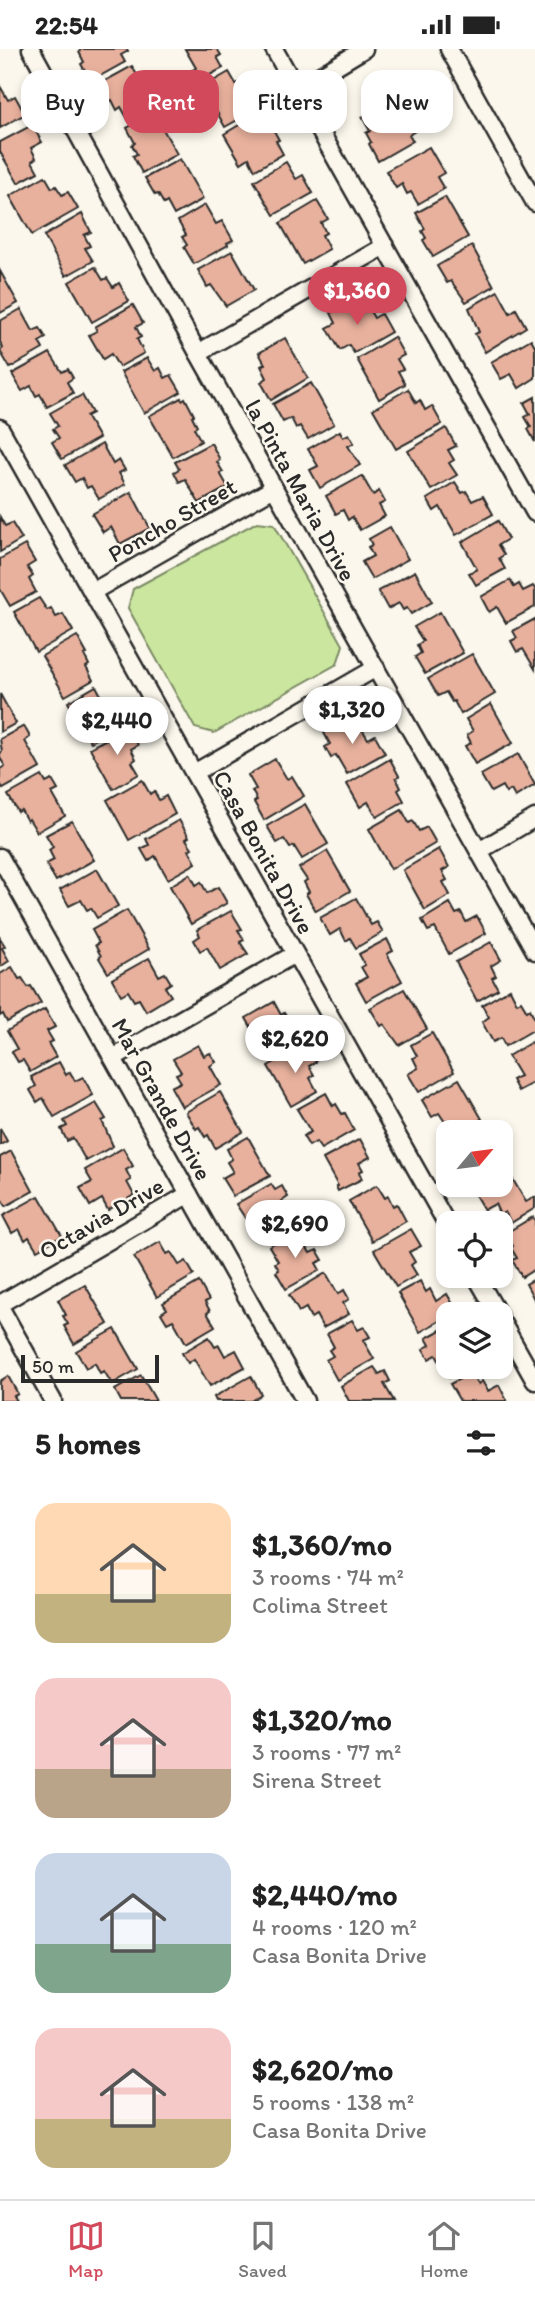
<!DOCTYPE html>
<meta charset="utf-8">
<style>
:root{--surface:#fff;--page:#f6f6f6;--text:#222;--muted:#767676;--line:#e0e0e0;--accent:#d1495b}
body{margin:0;font-family:Itim,sans-serif;background:var(--page);color:var(--text);height:100vh;display:flex;flex-direction:column;font-size:26px;white-space:nowrap}
*{box-sizing:border-box;margin:0}
p{font-size:23px;color:var(--muted)}
.icon{flex:none;width:38px;height:38px;fill:none;stroke:currentColor;stroke-width:2;stroke-linecap:round;stroke-linejoin:round}
.map{position:relative;height:1352px;overflow:hidden}
.panel{display:flex;flex-direction:column;background:var(--surface);flex:1}
.panel>*{flex:none}
.hud{position:absolute;left:21px;top:21px;width:494px;height:63px;display:flex;gap:14px}
.needle{width:46px;rotate:61deg}
.controls{position:absolute;left:436px;top:1071px;display:grid;gap:14px}
.controls a{display:grid;place-items:center;width:77px;height:77px;border-radius:14px;background:var(--surface);box-shadow:0 4px 10px #0003;font-size:35px}
.scale{position:absolute;left:21px;bottom:18px;width:138px;box-sizing:border-box;padding-left:7px;border:4px solid #2b2b2b;border-top:0;font-size:19px;line-height:24px;white-space:nowrap;color:#2b2b2b;-webkit-text-stroke:5px #fbf7ec;paint-order:stroke}
.price{position:absolute;translate:-50% -60px;padding:0 16px;border-radius:24px;background:#fff;color:#222;font-size:23px;line-height:46px;filter:drop-shadow(0 2px 4px #0008)}
.price::after{content:'';position:absolute;left:50%;top:42px;width:21px;height:16px;margin-left:-10px;background:inherit;clip-path:polygon(0 0,100% 0,50% 100%)}
.price.active{background:var(--accent);color:#fff}
ul{padding:0;list-style:none}
li{display:flex;align-items:center;gap:21px;height:175px;padding:0 35px}
li span{display:grid;place-items:center;flex:none;width:196px;height:140px;border-radius:21px;color:#555}
li>.icon{margin-inline-start:auto}
span .icon{width:84px;height:84px;fill:#fffc;stroke-width:1}
li b{font-size:30px}
h2{display:flex;justify-content:space-between;align-items:center;height:84px;padding:0 35px;font-size:30px}
.tag{padding:0 24px;border-radius:21px;background:var(--surface);box-shadow:0 4px 10px #0003;font-size:24px;line-height:63px}
.tag.active{background:var(--accent);color:#fff}
.status{display:flex;justify-content:space-between;align-items:center;height:49px;padding:0 35px;background:var(--surface);direction:ltr}
.status svg{height:19px;fill:currentColor}
.menu{display:flex;justify-content:space-around;align-items:center;height:98px;border-top:2px solid var(--line);background:var(--surface);font-size:19px;color:var(--muted)}
.menu a{display:grid;justify-items:center;gap:4px}
.menu .active{color:var(--accent)}
.map>svg:first-child{display:block}
.green{fill:#cbe79f;stroke:#7b8965;stroke-width:2}
.building{fill:#e8b19d;stroke:#2b2b2b;stroke-width:2}
.lines{fill:none;stroke-linecap:round;stroke-linejoin:round}
.minor-casing{stroke:#2b2b2b;stroke-width:21}
.minor{stroke:#fbf7ec;stroke-width:16}
.labels{text-anchor:middle;dominant-baseline:central;stroke-width:5;stroke-linejoin:round;paint-order:stroke}
.street-label{font-size:24px;fill:#2b2b2b;stroke:#fbf7ec}
</style>
<div class="status"><b>22:54</b><svg viewBox="0 0 49 12"><path d="M0 12V9h3v3zM5 12V6h3v6zM10 12V3h3v9zM15 12V0h3v12zM26 1h20v11H26zM47 4h2v5h-2z"/></svg></div>
<div class="map">
<svg width="535" height="1352" viewBox="0 0 535 1352">
<rect width="100%" height="100%" fill="#fbf7ec"/>
<filter id="ink" filterUnits="userSpaceOnUse"><feTurbulence type="fractalNoise" baseFrequency=".0143" numOctaves="2"/><feDisplacementMap in="SourceGraphic" scale="14" xChannelSelector="R" yChannelSelector="G"/><feConvolveMatrix kernelMatrix="1 2 1 2 8 2 1 2 1" color-interpolation-filters="sRGB"/></filter>
<g filter="url(#ink)">
<polygon class="green" points="257,473 274,475 343,596 337,615 214,684 195,679 128,559 133,540"/>
<g class="building">
<polygon points="81,0 127,0 128,2 121,6 125,13 91,32 81,15 84,13 79,3"/>
<polygon points="185,0 217,0 221,6 217,8 223,19 195,34 189,23 196,19"/>
<polygon points="132,17 154,57 129,72 121,58 117,61 112,51 104,55 94,38"/>
<polygon points="229,23 236,35 241,33 247,43 254,38 264,56 225,78 214,58 208,62 202,50 208,47 203,38"/>
<polygon points="0,37 8,51 15,47 25,65 0,79"/>
<polygon points="390,52 403,76 409,72 415,82 409,86 413,92 378,112 369,95 371,93 366,84 370,82 362,68"/>
<polygon points="266,60 277,79 273,80 279,91 276,92 283,105 255,121 249,109 241,114 224,85"/>
<polygon points="154,64 177,105 142,124 133,107 137,105 132,96 135,94 127,79"/>
<polygon points="32,76 42,93 31,99 36,109 32,112 38,123 18,134 0,103 0,93"/>
<polygon points="429,98 444,124 437,128 444,140 418,155 411,143 407,145 402,135 396,139 386,122"/>
<polygon points="180,110 203,150 174,166 167,153 164,155 158,145 155,146 145,129"/>
<polygon points="286,113 296,130 303,126 313,144 274,166 254,132"/>
<polygon points="45,127 52,139 56,137 62,146 68,143 78,160 32,186 10,147"/>
<polygon points="445,148 468,188 433,208 423,191 426,189 422,182 425,180 416,164"/>
<polygon points="317,152 328,170 321,174 326,184 322,186 329,200 303,215 280,174"/>
<polygon points="205,156 216,175 222,172 233,191 227,194 228,196 194,215 184,198 187,196 182,188 186,186 178,172"/>
<polygon points="82,165 91,183 84,186 90,197 85,199 93,212 66,227 44,187"/>
<polygon points="472,197 494,237 466,253 451,232 447,234 437,217"/>
<polygon points="232,202 254,241 226,257 211,236 207,238 198,221"/>
<polygon points="95,218 103,231 107,229 113,238 119,234 129,252 92,273 69,233"/>
<polygon points="0,222 18,254 0,264"/>
<polygon points="498,242 510,264 516,260 526,278 485,303 475,285 479,283 469,259"/>
<polygon points="356,249 364,262 369,260 374,269 381,265 391,283 354,304 349,296 340,301 327,279 336,274 331,264"/>
<polygon points="133,256 143,274 136,278 141,288 137,290 144,304 119,318 111,305 103,310 89,286 97,282 95,278"/>
<polygon points="21,260 33,282 40,279 46,289 39,293 43,300 10,319 0,302 3,299 0,293 0,272"/>
<polygon points="394,288 404,306 397,310 403,320 398,322 405,335 379,350 357,310"/>
<polygon points="285,289 308,329 271,351 261,333 267,329 261,317 265,315 259,304"/>
<polygon points="531,290 535,297 535,329 519,339 511,325 501,330 491,313"/>
<polygon points="50,304 62,323 68,320 73,329 67,333 73,344 47,358 40,345 36,347 31,337 22,342 12,325"/>
<polygon points="147,309 155,322 160,319 165,329 171,326 181,343 144,364 121,323"/>
<polygon points="311,334 334,375 308,390 300,377 296,379 291,369 283,373 273,355"/>
<polygon points="408,340 416,354 420,351 425,361 432,357 442,375 396,400 373,360"/>
<polygon points="82,346 92,364 86,367 99,389 62,410 52,393 59,389 53,380 58,377 50,364"/>
<polygon points="535,348 535,393 528,380 531,378 525,368 530,365 524,354"/>
<polygon points="181,349 182,351 185,349 194,366 192,367 197,377 194,379 201,392 173,408 149,367"/>
<polygon points="446,379 456,397 448,401 454,411 449,414 457,426 431,441 408,402"/>
<polygon points="340,382 343,388 349,385 354,394 348,397 360,416 320,439 310,421 318,417 308,400"/>
<polygon points="211,394 220,411 217,413 223,423 220,424 228,438 199,454 185,430 179,433 174,423 179,420 175,413"/>
<polygon points="102,395 113,415 119,411 125,421 119,424 125,435 99,450 91,437 87,439 82,429 75,433 65,416"/>
<polygon points="362,427 373,446 379,442 385,453 379,456 385,467 360,481 352,468 348,471 343,461 336,465 326,447"/>
<polygon points="455,433 462,444 466,442 472,452 483,447 493,465 456,486 440,458 434,462 427,450"/>
<polygon points="131,443 150,479 120,495 111,478 103,483 92,465"/>
<polygon points="0,468 5,477 12,474 22,490 0,503"/>
<polygon points="498,472 508,490 498,496 504,506 499,509 505,520 476,536 469,524 477,520 462,493"/>
<polygon points="390,478 408,510 372,530 362,513 373,507 368,498 372,496 369,490"/>
<polygon points="25,496 35,513 27,518 33,527 29,530 36,543 10,557 0,540 0,510"/>
<polygon points="415,522 432,553 411,565 407,559 403,561 399,554 388,560 378,542"/>
<polygon points="510,531 514,538 519,535 523,542 533,537 535,540 535,558 506,574 497,558 489,563 481,548"/>
<polygon points="39,549 47,561 51,559 56,568 63,565 73,582 36,603 14,563"/>
<polygon points="440,563 463,604 425,625 415,608 421,604 417,596 423,592 414,578"/>
<polygon points="535,570 535,620 523,600 517,603 511,592 517,589 513,582"/>
<polygon points="77,587 87,605 84,606 89,616 86,618 93,631 65,647 42,607"/>
<polygon points="472,605 495,645 461,665 454,652 452,653 446,643 438,647 428,630"/>
<polygon points="96,637 103,650 107,648 112,658 116,655 126,673 91,693 68,653"/>
<polygon points="0,645 16,674 0,683"/>
<polygon points="491,655 513,694 475,715 465,697 471,694 467,686 473,682 466,670"/>
<polygon points="350,669 357,682 362,680 368,690 375,686 385,704 347,725 336,706 331,709 325,698 330,695 324,684"/>
<polygon points="24,677 30,688 25,692 40,719 3,740 0,734 0,720 5,717 0,709 0,704 2,703 0,690"/>
<polygon points="128,678 138,696 131,700 136,710 132,713 139,725 113,740 90,699"/>
<polygon points="518,705 535,736 515,748 511,741 506,744 502,737 491,743 481,726"/>
<polygon points="275,710 287,730 292,727 304,747 264,771 254,753 257,751 252,742 256,740 248,726"/>
<polygon points="390,710 399,727 396,729 401,739 398,741 404,752 377,768 368,753 360,758 347,735"/>
<polygon points="42,727 46,734 52,731 58,741 52,744 65,767 37,783 29,770 27,772 21,761 18,763 8,746"/>
<polygon points="142,731 150,745 154,742 159,751 166,747 175,765 129,791 107,751"/>
<polygon points="305,755 328,795 302,810 294,797 290,799 284,790 277,794 267,777"/>
<polygon points="402,761 409,774 413,772 419,782 427,778 436,794 391,820 369,780"/>
<polygon points="179,771 189,788 186,790 192,799 189,801 196,814 168,830 155,807 148,812 141,800 149,796 146,790"/>
<polygon points="72,772 94,811 56,832 46,815 54,811 49,801 53,798 46,786"/>
<polygon points="439,800 449,818 442,822 447,831 443,833 450,846 425,861 403,821"/>
<polygon points="327,802 350,842 316,862 306,845 309,843 304,833 307,831 299,819"/>
<polygon points="97,820 118,857 97,869 91,859 87,861 81,851 69,857 60,841"/>
<polygon points="190,825 196,836 201,833 207,844 218,838 227,854 191,875 170,837"/>
<polygon points="356,849 371,876 377,873 383,883 356,899 350,889 346,892 340,880 330,886 320,869"/>
<polygon points="450,854 456,865 461,863 466,873 477,867 486,884 449,905 435,879 428,882 422,871"/>
<polygon points="127,861 149,900 108,924 99,909 101,907 95,896 99,894 92,881"/>
<polygon points="231,862 242,880 238,881 244,891 240,893 248,905 220,921 207,898 200,902 194,891 200,887 197,881"/>
<polygon points="0,889 5,897 2,899 9,912 0,918"/>
<polygon points="387,890 393,902 387,905 402,932 366,952 356,934 367,928 361,918 365,916 359,905"/>
<polygon points="491,893 501,911 491,917 496,927 492,929 498,940 477,952 456,913"/>
<polygon points="149,909 159,927 165,924 171,934 165,938 171,947 146,962 139,950 134,952 128,942 121,946 112,930"/>
<polygon points="12,918 19,930 22,929 28,938 31,937 41,954 7,973 3,965 0,967 0,925"/>
<polygon points="404,940 427,980 399,996 384,975 381,977 370,959"/>
<polygon points="510,940 517,954 521,952 527,962 530,960 535,970 535,980 505,997 501,989 493,993 482,973 489,968 482,956"/>
<polygon points="274,953 281,966 284,964 290,974 294,972 304,990 269,1009 246,969"/>
<polygon points="45,960 55,978 47,982 53,992 48,994 56,1008 30,1023 23,1011 18,1013 12,1003 17,1000 7,982"/>
<polygon points="432,984 454,1023 419,1043 408,1025 418,1019 413,1009 417,1007 411,996"/>
<polygon points="535,991 535,1033 518,1042 512,1031 520,1027 508,1007"/>
<polygon points="306,995 316,1013 309,1017 314,1026 310,1029 317,1042 291,1057 268,1017"/>
<polygon points="198,996 204,1007 210,1004 216,1013 210,1017 221,1036 182,1058 171,1038 181,1033 176,1025 181,1023 173,1010"/>
<polygon points="59,1013 66,1026 70,1023 75,1032 83,1028 93,1046 54,1068 43,1049 37,1053 30,1041 36,1037 31,1028"/>
<polygon points="459,1030 482,1070 455,1083 449,1071 445,1073 439,1064 432,1068 422,1051"/>
<polygon points="220,1043 243,1083 215,1099 208,1086 205,1088 199,1078 196,1080 186,1063"/>
<polygon points="326,1044 333,1057 336,1055 342,1065 345,1064 354,1081 321,1100 316,1093 309,1097 303,1087 311,1083 297,1060"/>
<polygon points="96,1054 106,1070 102,1072 113,1097 86,1112 73,1089 67,1092 61,1080 67,1077 64,1072"/>
<polygon points="0,1079 7,1092 0,1096"/>
<polygon points="248,1088 270,1127 233,1147 222,1129 233,1123 227,1113 232,1110 227,1100"/>
<polygon points="360,1090 370,1108 359,1114 363,1121 359,1123 362,1130 338,1142 336,1138 338,1137 323,1110"/>
<polygon points="123,1099 133,1117 126,1121 131,1131 127,1133 134,1146 108,1161 102,1150 90,1157 80,1139 92,1133 85,1121"/>
<polygon points="11,1102 33,1142 6,1157 0,1148 0,1108"/>
<polygon points="509,1124 526,1153 535,1148 535,1159 511,1174 505,1163 500,1166 495,1155 484,1161 474,1144 488,1136 500,1136 500,1129"/>
<polygon points="271,1135 275,1141 282,1137 288,1148 282,1152 294,1175 266,1191 259,1178 256,1180 251,1170 247,1172 236,1155"/>
<polygon points="377,1136 385,1149 388,1147 393,1157 397,1155 406,1172 372,1192 349,1152"/>
<polygon points="39,1147 62,1187 37,1201 29,1188 25,1191 19,1180 12,1184 3,1167"/>
<polygon points="533,1168 535,1172 535,1220 522,1228 512,1211 517,1209 511,1199 513,1197 506,1184"/>
<polygon points="411,1180 421,1197 409,1203 415,1213 411,1216 417,1226 396,1238 374,1201"/>
<polygon points="297,1181 310,1204 317,1201 323,1211 316,1214 320,1221 286,1240 276,1223 279,1221 275,1214 278,1212 269,1197"/>
<polygon points="160,1193 167,1205 171,1203 179,1216 186,1212 194,1226 157,1248 134,1208"/>
<polygon points="326,1224 338,1245 344,1241 349,1250 343,1254 349,1265 323,1279 316,1266 311,1269 306,1259 299,1263 289,1246"/>
<polygon points="535,1230 535,1252 526,1235"/>
<polygon points="420,1232 426,1243 430,1240 436,1252 447,1245 457,1262 420,1283 398,1244"/>
<polygon points="199,1233 209,1251 205,1253 210,1262 207,1264 215,1277 186,1294 173,1271 167,1274 161,1264 167,1260 163,1254"/>
<polygon points="85,1236 108,1275 74,1295 64,1277 68,1275 63,1267 66,1266 58,1251"/>
<polygon points="352,1271 358,1281 364,1278 370,1288 363,1291 374,1310 337,1331 326,1311 333,1307 329,1301 334,1298 327,1285"/>
<polygon points="448,1277 448,1318 469,1318 449,1329 436,1306 429,1310 423,1300 430,1296 426,1289"/>
<polygon points="115,1280 138,1320 112,1335 104,1322 100,1324 95,1314 86,1319 76,1302"/>
<polygon points="209,1288 215,1298 219,1296 225,1307 236,1301 245,1318 210,1337 194,1310 188,1314 182,1304"/>
<polygon points="374,1318 379,1325 385,1322 390,1332 384,1335 394,1352 349,1352 341,1337"/>
<polygon points="471,1324 478,1335 482,1332 488,1342 499,1336 507,1352 460,1352 450,1335"/>
<polygon points="141,1326 156,1352 121,1352 115,1341"/>
<polygon points="8,1327 18,1345 14,1347 17,1352 0,1352 0,1332"/>
<polygon points="251,1327 261,1345 251,1352 216,1352 214,1348"/>
</g>
<g class="lines">
<g class="minor-casing">
<g id="minor">
<polyline points="31,0 198,304 535,902"/>
<polyline points="274,0 535,464"/>
<polyline points="449,0 535,154"/>
<polyline points="296,41 364,0"/>
<polyline points="198,304 385,197"/>
<polyline points="0,379 448,1177"/>
<polyline points="92,543 274,439"/>
<polyline points="194,724 376,619"/>
<polyline points="479,802 535,769"/>
<polyline points="0,808 305,1352"/>
<polyline points="113,1009 295,905"/>
<polyline points="476,1227 498,1265"/>
<polyline points="0,1255 189,1145"/>
<polyline points="0,1258 53,1352"/>
<polyline points="500,1270 535,1332"/>
</g>
</g>
<use href="#minor" class="minor"/>
</g>
</g>
<g class="labels">
<g class="street-label">
<text transform="translate(301 441) rotate(61)">la Pinta Maria Drive</text>
<text transform="translate(172 471) rotate(-30)">Poncho Street</text>
<text transform="translate(264 803) rotate(61)">Casa Bonita Drive</text>
<text transform="translate(162 1050) rotate(61)">Mar Grande Drive</text>
<text transform="translate(101 1169) rotate(-30)">Octavia Drive</text>
</g>
</g>
</svg>
<div class="controls">
<a><svg class="needle" viewBox="-14 -14 28 28"><path d="M0-13l5 13h-10z" fill="#e53935"/><path d="M0 13l5-13h-10z" fill="#767676"/></svg></a>
<a><svg class="icon" aria-label="locate" viewBox="0 0 24 24"><circle cx="12" cy="12" r="6"/><path d="M12 2v4M12 18v4M2 12h4M18 12h4"/></svg></a>
<a><svg class="icon" aria-label="layers" viewBox="0 0 24 24"><path d="M12 4l9 5-9 5-9-5zM3 14l9 5 9-5"/></svg></a>
</div>
<div class="scale">50 m</div>
<b class="price active" style="left:357px;top:278px">$1,360</b>
<b class="price" style="left:352px;top:697px">$1,320</b>
<b class="price" style="left:117px;top:708px">$2,440</b>
<b class="price" style="left:295px;top:1026px">$2,620</b>
<b class="price" style="left:295px;top:1211px">$2,690</b>
<div class="hud">
<a class="tag">Buy</a>
<a class="tag active">Rent</a>
<a class="tag">Filters</a>
<a class="tag">New</a>
</div>
</div>
<section class="panel">
<h2>5 homes<svg class="icon" aria-label="filters" viewBox="0 0 24 24"><path d="M4 7h16M4 17h16"/><circle cx="9" cy="7" r="2"/><circle cx="15" cy="17" r="2"/></svg></h2>
<ul>
<li><span style="background:linear-gradient(#ffd9b3 65%,#c2b280 0)"><svg class="icon" aria-label="home" viewBox="0 0 24 24"><path d="M3 11l9-7 9 7M6 9v11h12V9"/></svg></span><div><b>$1,360/mo</b><p>3 rooms · 74 m²</p><p>Colima Street</p></div></li>
<li><span style="background:linear-gradient(#f6c9c9 65%,#b9a48a 0)"><svg class="icon" aria-label="home" viewBox="0 0 24 24"><path d="M3 11l9-7 9 7M6 9v11h12V9"/></svg></span><div><b>$1,320/mo</b><p>3 rooms · 77 m²</p><p>Sirena Street</p></div></li>
<li><span style="background:linear-gradient(#c9d6e8 65%,#7fa58c 0)"><svg class="icon" aria-label="home" viewBox="0 0 24 24"><path d="M3 11l9-7 9 7M6 9v11h12V9"/></svg></span><div><b>$2,440/mo</b><p>4 rooms · 120 m²</p><p>Casa Bonita Drive</p></div></li>
<li><span style="background:linear-gradient(#f6c9c9 65%,#c2b280 0)"><svg class="icon" aria-label="home" viewBox="0 0 24 24"><path d="M3 11l9-7 9 7M6 9v11h12V9"/></svg></span><div><b>$2,620/mo</b><p>5 rooms · 138 m²</p><p>Casa Bonita Drive</p></div></li>
</ul>
</section>
<nav class="menu">
<a class="active"><svg class="icon" aria-label="map" viewBox="0 0 24 24"><path d="M3 6l6-2 6 2 6-2v14l-6 2-6-2-6 2zM9 4v14M15 6v14"/></svg>Map</a>
<a><svg class="icon" aria-label="saved" viewBox="0 0 24 24"><path d="M7 4h10v16l-5-4-5 4z"/></svg>Saved</a>
<a><svg class="icon" aria-label="home" viewBox="0 0 24 24"><path d="M3 11l9-7 9 7M6 9v11h12V9"/></svg>Home</a>
</nav>
